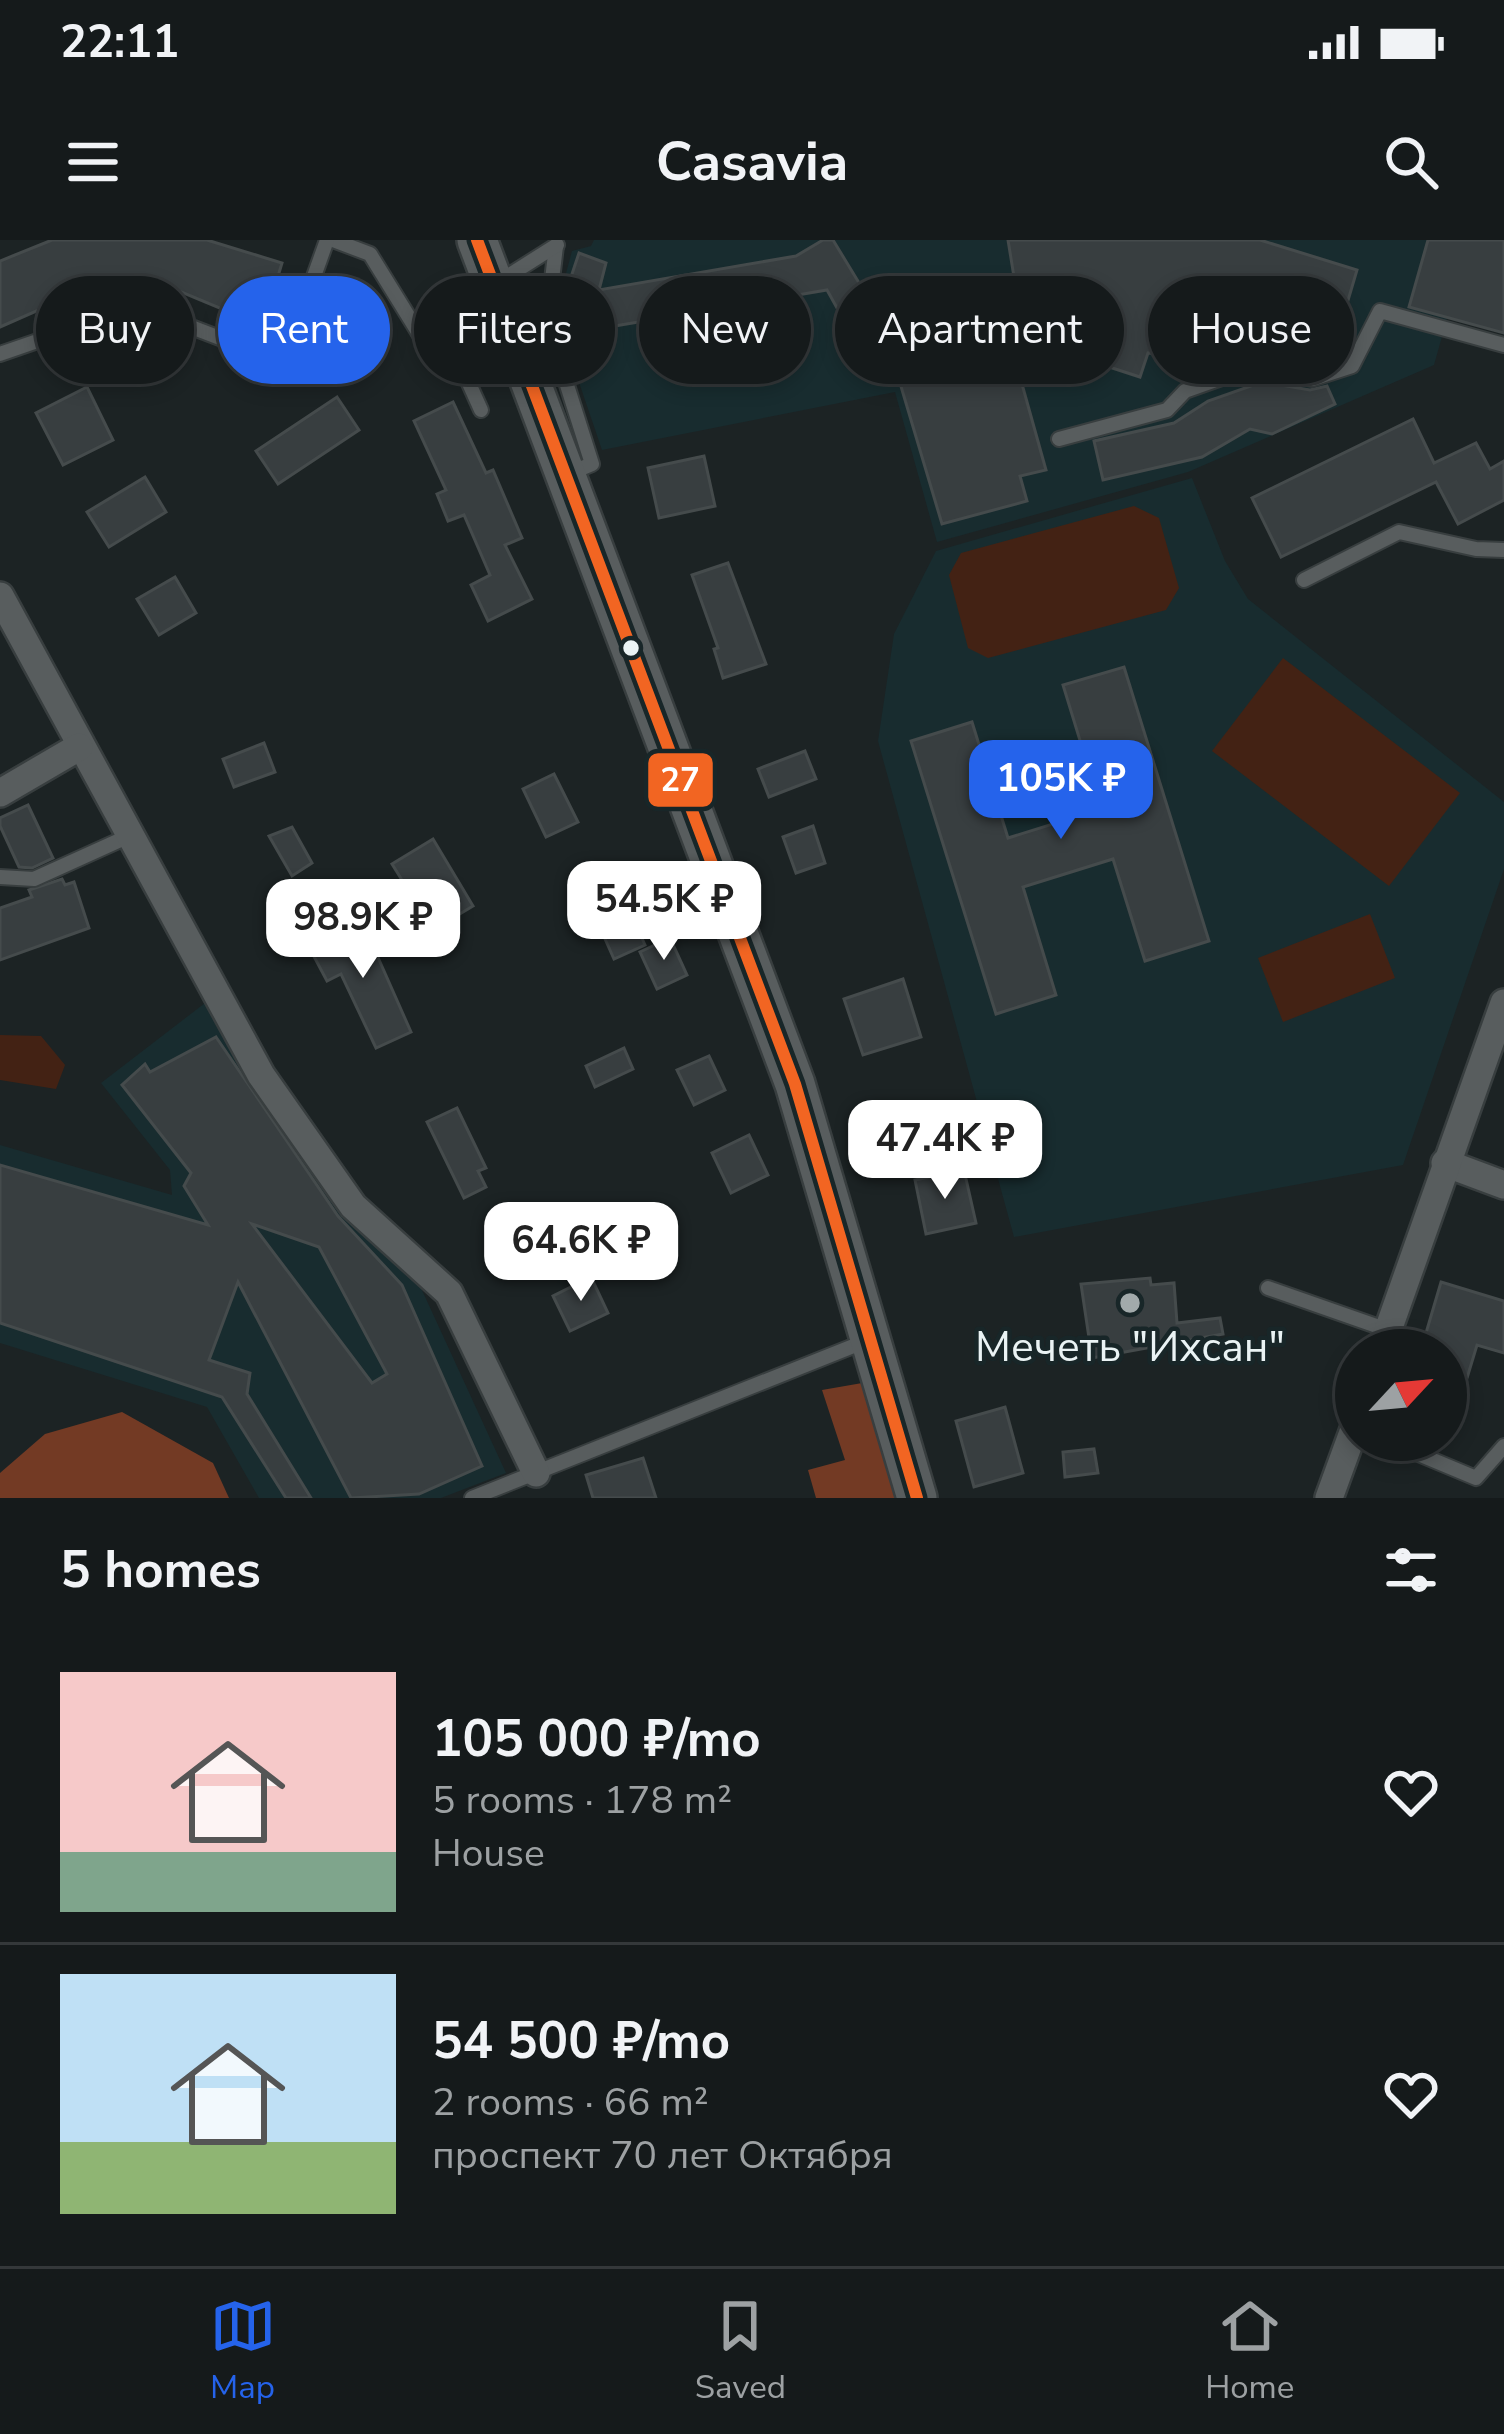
<!DOCTYPE html>
<meta charset="utf-8">
<style>
:root{--surface:#151a1b;--page:#1e2324;--text:#f1f3f6;--muted:#9da1a3;--line:#34383a;--accent:#2563eb}
body{margin:0;font-family:"Nunito Sans",sans-serif;background:var(--page);color:var(--text);height:100vh;display:flex;flex-direction:column;font-size:45px;white-space:nowrap}
*{box-sizing:border-box;margin:0}
p{font-size:39px;color:var(--muted)}
.icon{flex:none;width:66px;height:66px;fill:none;stroke:currentColor;stroke-width:2;stroke-linecap:round;stroke-linejoin:round}
.map{position:relative;height:1258px;overflow:hidden}
.panel{display:flex;flex-direction:column;background:var(--surface);flex:1}
.panel>*{flex:none}
.hud{position:absolute;left:36px;top:36px;width:1434px;height:108px;display:flex;gap:24px}
.needle{width:78px;rotate:64deg}
.tools{position:absolute;left:1335px;top:1089px;display:grid;gap:24px}
.tools a{display:grid;place-items:center;width:132px;height:132px;border-radius:50%;background:var(--surface);box-shadow:0 6px 18px #0003,0 0 0 3px var(--line);font-size:60px}
.price{position:absolute;translate:-50% -102px;padding:0 27px;border-radius:24px;background:#fff;color:#222;font-size:39px;line-height:78px;filter:drop-shadow(0 3px 6px #0008)}
.price::after{content:'';position:absolute;left:50%;top:72px;width:36px;height:27px;margin-left:-18px;background:inherit;clip-path:polygon(0 0,100% 0,50% 100%)}
.price.current{background:var(--accent);color:#fff}
ul{padding:0;list-style:none}
li{display:flex;align-items:center;gap:36px;height:300px;padding:0 60px}
li+li{border-top:3px solid var(--line)}
li span{display:grid;place-items:center;flex:none;width:336px;height:240px;border-radius:0px;color:#555}
li>.icon{margin-inline-start:auto}
span .icon{width:144px;height:144px;fill:#fffc;stroke-width:1}
li b{font-size:51px}
h2{display:flex;justify-content:space-between;align-items:center;height:144px;padding:0 60px;font-size:51px}
.chip{padding:0 42px;border-radius:54px;background:var(--surface);box-shadow:0 6px 18px #0003,0 0 0 3px var(--line);font-size:42px;line-height:108px}
.chip.current{background:var(--accent);color:#fff}
.status{display:flex;justify-content:space-between;align-items:center;height:84px;padding:0 60px;background:var(--surface);direction:ltr}
.status svg{height:33px;fill:currentColor}
header{display:flex;justify-content:space-between;align-items:center;height:156px;padding:0 60px;background:var(--surface);font-size:54px;font-weight:700}
.menu{display:flex;justify-content:space-around;align-items:center;height:168px;border-top:3px solid var(--line);background:var(--surface);font-size:33px;color:var(--muted)}
.menu a{display:grid;justify-items:center;gap:6px}
.menu .current{color:var(--accent)}
.map>svg:first-child{display:block}
.built{fill:#182c2f}
.green{fill:#432214}
.forest{fill:#733a24}
.building{fill:#383e40;stroke:#454b4c;stroke-width:3;fill-rule:evenodd}
.lines{fill:none;stroke-linecap:round;stroke-linejoin:round}
.lane-casing{stroke:#383e3f;stroke-width:18}
.street-casing{stroke:#383e3f;stroke-width:32}
.secondary-casing{stroke:#383e3f;stroke-width:44}
.lane{stroke:#585d5e;stroke-width:14}
.street{stroke:#585d5e;stroke-width:27}
.secondary{stroke:#585d5e;stroke-width:39}
.bus-1-casing{stroke:#182628;stroke-width:21}
.bus-1{stroke:#f26522;stroke-width:12}
.bus-dot{fill:#eaf3f4;stroke:#182628;stroke-width:4.5}
.poi-dot{fill:#a2aaab;stroke:#182628;stroke-width:4.5}
.labels{text-anchor:middle;dominant-baseline:central;stroke-width:9;stroke-linejoin:round;paint-order:stroke}
.poi-label{font-size:42px;fill:#eaf3f4;stroke:#182628}
.line-badge{stroke:#182628;stroke-width:4.5}
.badge-label{font-size:33px;text-anchor:middle;font-weight:bold;fill:#fff}
</style>
<div class="status"><b>22:11</b><svg viewBox="0 0 49 12"><path d="M0 12V9h3v3zM5 12V6h3v6zM10 12V3h3v9zM15 12V0h3v12zM26 1h20v11H26zM47 4h2v5h-2z"/></svg></div>
<header><svg class="icon" aria-label="menu" viewBox="0 0 24 24"><path d="M4 6h16M4 12h16M4 18h16"/></svg>Casavia<svg class="icon" aria-label="search" viewBox="0 0 24 24"><circle cx="10" cy="10" r="6"/><path d="M15 15l6 6"/></svg></header>
<div class="map">
<svg width="1504" height="1258" viewBox="0 0 1504 1258">
<rect width="100%" height="100%" fill="#1c2324"/>
<g class="built">
<polygon points="594,0 1469,0 1434,125 1188,232 937,302 895,152 602,210 568,110 562,48 572,11 591,6"/>
<polygon points="1192,238 1225,321 1248,359 1504,562 1504,629 1403,925 1014,997 878,501 894,394 936,311"/>
<polygon points="205,763 339,960 421,1048 506,1233 441,1258 259,1258 207,1167 0,1103 0,905 172,955 170,930 101,843"/>
</g>
<g class="green">
<polygon points="1134,266 1159,278 1179,348 1166,370 988,418 968,408 949,335 961,313"/>
<polygon points="1283,418 1460,553 1389,646 1212,511"/>
<polygon points="1370,674 1395,738 1283,782 1258,718"/>
<polygon points="0,795 41,796 65,825 56,849 0,840"/>
</g>
<g class="forest">
<polygon points="868,1142 899,1258 816,1258 808,1230 845,1220 822,1150"/>
<polygon points="122,1172 213,1223 229,1258 0,1258 0,1233 45,1194"/>
</g>
<g class="building">
<polygon points="52,0 207,0 282,23 263,86 155,41 98,44 0,87 0,21"/>
<polygon points="823,0 833,0 870,61 842,77 827,50 603,88 607,105 575,111 568,46 579,13 606,23 599,50 796,16"/>
<polygon points="1008,0 1260,0 1357,30 1331,118 1311,127 1252,117 1232,123 1148,113 1140,137 1008,94 1046,230 1020,236 1027,261 942,284 880,76 923,63 944,44 1015,43"/>
<polygon points="1428,0 1504,0 1504,93 1409,67"/>
<polygon points="1262,142 1310,150 1327,146 1335,164 1272,194 1250,189 1202,217 1103,240 1094,201 1174,183 1208,161"/>
<polygon points="87,147 113,200 63,225 36,173"/>
<polygon points="337,157 359,190 278,244 256,211"/>
<polygon points="453,162 486,233 493,230 522,298 505,305 532,359 488,381 471,345 490,335 464,275 448,281 437,254 446,250 414,181"/>
<polygon points="1413,179 1434,223 1476,203 1490,229 1504,221 1504,260 1458,284 1436,242 1281,317 1252,258"/>
<polygon points="704,216 715,266 659,278 648,228"/>
<polygon points="145,237 166,272 109,307 87,272"/>
<polygon points="728,323 766,424 723,438 714,409 718,408 692,335"/>
<polygon points="175,337 196,373 159,395 137,359"/>
<polygon points="1124,427 1209,701 1145,721 1113,619 1023,647 1056,755 996,774 911,501 972,482 1008,598 1101,569 1063,445"/>
<polygon points="264,503 275,532 234,547 223,519"/>
<polygon points="805,511 816,539 769,557 758,529"/>
<polygon points="554,534 578,582 546,597 523,549"/>
<polygon points="28,565 53,618 32,628 19,627 0,586 0,578"/>
<polygon points="813,586 825,623 796,633 783,597"/>
<polygon points="292,587 312,623 292,636 269,596"/>
<polygon points="433,599 473,666 433,690 392,624"/>
<polygon points="636,623 648,652 609,668 598,639"/>
<polygon points="62,639 65,645 74,642 89,688 0,720 0,668 32,657 29,650"/>
<polygon points="633,678 645,705 614,719 602,692"/>
<polygon points="361,679 411,792 376,808 341,734 327,741 309,707"/>
<polygon points="670,698 687,735 657,749 640,712"/>
<polygon points="903,739 921,797 863,815 844,759"/>
<path d="M 216,797 L 338,976 L 402,1045 L 482,1226 L 419,1254 L 351,1258 L 238,1042 L 209,1120 L 250,1133 L 247,1154 L 311,1258 L 286,1258 L 222,1157 L 0,1083 L 0,925 L 208,985 L 184,946 L 191,933 L 122,845 L 145,824 L 150,832 ZM 252,984 L 319,1007 L 387,1134 L 372,1143 Z"/>
<polygon points="624,808 633,829 595,847 586,826"/>
<polygon points="709,816 725,850 694,865 677,830"/>
<polygon points="457,868 486,928 478,931 486,947 464,958 427,882"/>
<polygon points="749,895 768,935 731,953 712,913"/>
<polygon points="964,930 976,983 926,994 915,940"/>
<polygon points="591,1037 608,1073 570,1091 553,1056"/>
<polygon points="1150,1038 1151,1045 1174,1043 1177,1083 1220,1078 1223,1094 1092,1118 1081,1044"/>
<polygon points="1441,1042 1504,1061 1504,1113 1477,1105 1451,1191 1446,1191 1446,1110 1421,1110"/>
<polygon points="1005,1167 1023,1233 974,1247 956,1181"/>
<polygon points="1094,1209 1098,1233 1065,1237 1063,1212"/>
<polygon points="643,1218 656,1258 593,1258 586,1235"/>
</g>
<g class="lines">
<g class="lane-casing">
<g id="lane">
<polyline points="333,0 370,14 423,100 500,68"/>
<polyline points="556,6 547,82 592,224 568,234"/>
<polyline points="500,41 557,5"/>
<polyline points="445,90 481,170"/>
<polyline points="0,114 110,76 152,72 246,108 288,109 327,0"/>
<polyline points="1059,199 1167,170 1185,151 1250,128 1312,139 1352,126 1380,71 1504,105"/>
<polyline points="1304,340 1399,292 1476,309 1504,310"/>
<polyline points="0,637 34,639 129,596"/>
<polyline points="1268,1048 1388,1090"/>
<polyline points="1385,1200 1476,1238 1504,1206"/>
<polyline points="472,1258 866,1101"/>
</g>
</g>
<g class="street-casing">
<g id="street">
<polyline points="0,356 261,835 353,966 449,1053 536,1233"/>
<polyline points="0,553 79,507"/>
<polyline points="1445,923 1504,945"/>
<polyline points="1381,1110 1504,763"/>
<polyline points="1329,1258 1356,1184"/>
</g>
</g>
<g class="secondary-casing">
<polyline id="secondary" points="477,0 795,844 917,1258"/>
</g>
<use href="#lane" class="lane"/>
<use href="#street" class="street"/>
<use href="#secondary" class="secondary"/>
<g class="bus-1-casing">
<polyline id="bus-1" points="477,0 795,844 917,1258"/>
</g>
<use href="#bus-1" class="bus-1"/>
</g>
<circle class="bus-dot" cx="631" cy="408" r="10"/>
<circle class="poi-dot" cx="1130" cy="1063" r="12"/>
<g class="labels">
<g class="poi-label">
<text x="1130" y="1107">Мечеть "Ихсан"</text>
</g>
</g>
<rect class="line-badge" x="646" y="511" width="69" height="58" rx="12" fill="#f26522"/>
<g class="badge-label">
<text x="680" y="551">27</text>
</g>
</svg>
<div class="tools">
<a><svg class="needle" viewBox="-14 -14 28 28"><path d="M0-13l5 13h-10z" fill="#e53935"/><path d="M0 13l5-13h-10z" fill="#9da1a3"/></svg></a>
</div>
<b class="price current" style="left:1061px;top:602px">105K ₽</b>
<b class="price" style="left:664px;top:723px">54.5K ₽</b>
<b class="price" style="left:363px;top:741px">98.9K ₽</b>
<b class="price" style="left:945px;top:962px">47.4K ₽</b>
<b class="price" style="left:581px;top:1064px">64.6K ₽</b>
<div class="hud">
<a class="chip">Buy</a>
<a class="chip current">Rent</a>
<a class="chip">Filters</a>
<a class="chip">New</a>
<a class="chip">Apartment</a>
<a class="chip">House</a>
</div>
</div>
<section class="panel">
<h2>5 homes<svg class="icon" aria-label="filters" viewBox="0 0 24 24"><path d="M4 7h16M4 17h16"/><circle cx="9" cy="7" r="2"/><circle cx="15" cy="17" r="2"/></svg></h2>
<ul>
<li><span style="background:linear-gradient(#f6c9c9 75%,#7fa58c 0)"><svg class="icon" aria-label="home" viewBox="0 0 24 24"><path d="M3 11l9-7 9 7M6 9v11h12V9"/></svg></span><div><b>105 000 ₽/mo</b><p>5 rooms · 178 m²</p><p>House</p></div><svg class="icon" aria-label="heart" viewBox="0 0 24 24"><path d="M12 20l-8-8c-3-5 5-10 8-4 3-6 11-1 8 4z"/></svg></li>
<li><span style="background:linear-gradient(#bfe0f5 70%,#8fb573 0)"><svg class="icon" aria-label="home" viewBox="0 0 24 24"><path d="M3 11l9-7 9 7M6 9v11h12V9"/></svg></span><div><b>54 500 ₽/mo</b><p>2 rooms · 66 m²</p><p>проспект 70 лет Октября</p></div><svg class="icon" aria-label="heart" viewBox="0 0 24 24"><path d="M12 20l-8-8c-3-5 5-10 8-4 3-6 11-1 8 4z"/></svg></li>
</ul>
</section>
<nav class="menu">
<a class="current"><svg class="icon" aria-label="map" viewBox="0 0 24 24"><path d="M3 6l6-2 6 2 6-2v14l-6 2-6-2-6 2zM9 4v14M15 6v14"/></svg>Map</a>
<a><svg class="icon" aria-label="saved" viewBox="0 0 24 24"><path d="M7 4h10v16l-5-4-5 4z"/></svg>Saved</a>
<a><svg class="icon" aria-label="home" viewBox="0 0 24 24"><path d="M3 11l9-7 9 7M6 9v11h12V9"/></svg>Home</a>
</nav>
